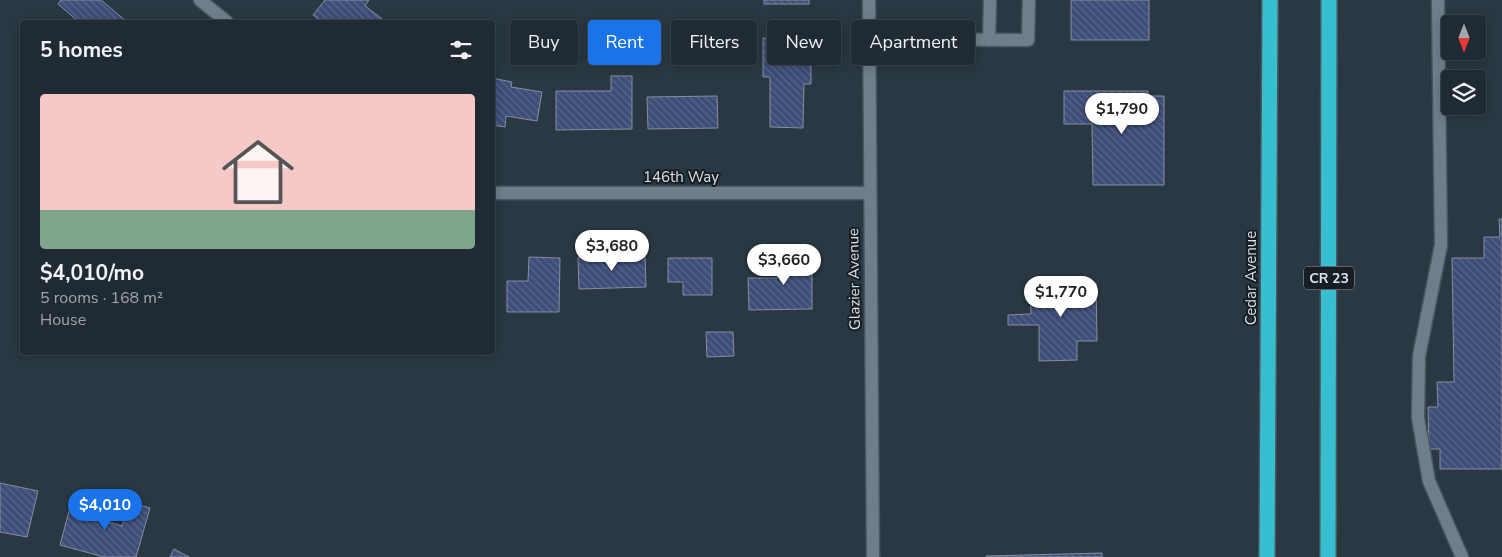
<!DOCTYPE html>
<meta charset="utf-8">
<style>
:root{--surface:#1f2a32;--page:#27323a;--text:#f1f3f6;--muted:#a1a7ac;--line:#3c464d;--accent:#1a73e8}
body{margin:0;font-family:"Nunito Sans",sans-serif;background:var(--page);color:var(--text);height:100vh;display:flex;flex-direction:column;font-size:19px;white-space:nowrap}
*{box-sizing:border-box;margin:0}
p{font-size:16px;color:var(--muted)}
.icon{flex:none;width:28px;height:28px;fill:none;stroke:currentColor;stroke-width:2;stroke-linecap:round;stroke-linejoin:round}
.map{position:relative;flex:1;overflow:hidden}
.sheet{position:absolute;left:20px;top:20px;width:475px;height:335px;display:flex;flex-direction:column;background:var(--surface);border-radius:5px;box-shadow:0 2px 12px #0003,0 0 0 1px var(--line)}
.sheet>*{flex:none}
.guide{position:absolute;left:510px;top:20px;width:475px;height:45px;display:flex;gap:10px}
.needle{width:32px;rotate:180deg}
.buttons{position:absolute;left:1441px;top:15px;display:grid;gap:10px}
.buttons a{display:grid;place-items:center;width:45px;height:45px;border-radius:5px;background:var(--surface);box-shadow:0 2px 12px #0003,0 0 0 1px var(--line);font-size:25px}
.price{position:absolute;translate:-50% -42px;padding:0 11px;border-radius:18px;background:#fff;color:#222;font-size:16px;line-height:32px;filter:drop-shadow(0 1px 2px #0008)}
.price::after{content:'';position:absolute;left:50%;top:30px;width:15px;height:11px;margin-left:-8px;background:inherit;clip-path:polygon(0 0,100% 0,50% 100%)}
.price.selected{background:var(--accent);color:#fff}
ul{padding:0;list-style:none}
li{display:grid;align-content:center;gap:10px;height:265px;padding:0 20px}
li span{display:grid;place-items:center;height:155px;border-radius:5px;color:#555}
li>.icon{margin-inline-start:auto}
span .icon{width:90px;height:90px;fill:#fffc;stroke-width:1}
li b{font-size:21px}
h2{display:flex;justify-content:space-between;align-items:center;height:60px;padding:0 20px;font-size:21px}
.pill{padding:0 18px;border-radius:5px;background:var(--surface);box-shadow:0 2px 12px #0003,0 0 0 1px var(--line);font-size:18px;line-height:45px}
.pill.selected{background:var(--accent);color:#fff}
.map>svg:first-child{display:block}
.building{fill:url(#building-back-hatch);stroke:#878e9f}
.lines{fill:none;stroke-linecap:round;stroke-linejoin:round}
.minor-casing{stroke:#49565e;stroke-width:15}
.highway-casing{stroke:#49565e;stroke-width:18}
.minor{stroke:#6e7f8b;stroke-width:12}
.highway{stroke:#37bfd1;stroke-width:15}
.labels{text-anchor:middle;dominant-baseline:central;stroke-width:4;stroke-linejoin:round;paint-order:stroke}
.shield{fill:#171e23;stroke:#a0a8ae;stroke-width:1}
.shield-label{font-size:14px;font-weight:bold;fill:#dae3ea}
.street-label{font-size:15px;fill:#dae3ea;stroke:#171e23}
</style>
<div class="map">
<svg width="1502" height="557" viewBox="0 0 1502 557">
<defs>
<pattern id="building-back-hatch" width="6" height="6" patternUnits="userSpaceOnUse" patternTransform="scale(1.25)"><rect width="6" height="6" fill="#3d4d78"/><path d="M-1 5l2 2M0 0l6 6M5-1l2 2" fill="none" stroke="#58668b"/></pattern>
</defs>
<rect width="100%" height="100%" fill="#293842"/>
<g class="building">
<polygon points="61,0 101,0 127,22 79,22 58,4"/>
<polygon points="325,0 369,0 365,6 385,21 384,22 323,22 313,15"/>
<rect x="764" y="0" width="45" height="4"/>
<rect x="1071" y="0" width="78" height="40"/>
<polygon points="763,38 811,39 811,84 804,84 803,128 770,127 770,77 763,77"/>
<polygon points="611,76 632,76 632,129 556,130 556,91 611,91"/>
<polygon points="492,78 512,82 511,87 542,92 537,121 506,116 505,127 492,125"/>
<polygon points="1064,91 1148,91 1148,96 1164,96 1164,185 1093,185 1092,124 1064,124"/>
<polygon points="717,96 718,128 648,129 647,97"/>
<polygon points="1499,219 1502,219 1502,469 1440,469 1440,449 1429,449 1428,407 1438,407 1437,382 1454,382 1452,258 1484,258 1484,237 1500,237"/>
<polygon points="645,255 646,287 579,289 578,257"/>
<polygon points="812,255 812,309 749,310 748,278 777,278 777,256"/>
<polygon points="529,257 560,258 559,312 507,312 507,281 528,281"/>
<polygon points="668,258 712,258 712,295 683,295 683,282 668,282"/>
<polygon points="1030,283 1096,283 1097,341 1077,341 1077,360 1039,361 1039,325 1008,325 1008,315 1031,314"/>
<polygon points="706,332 733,332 734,356 707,357"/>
<polygon points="0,483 38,491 27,537 0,532"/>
<polygon points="72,500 96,507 93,517 122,526 129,502 150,508 136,557 104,557 60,545"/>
<polygon points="174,549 189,557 170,557"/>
<polygon points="1102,553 1102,557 986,557 986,556"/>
</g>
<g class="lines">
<g class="minor-casing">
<g id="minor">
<polyline points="200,0 227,22"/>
<polyline points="869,0 873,557"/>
<polyline points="1438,0 1441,245 1419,356 1418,418 1429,481 1462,557"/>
<polyline points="869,39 1028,40 1029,0"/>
<polyline points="989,40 990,0"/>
<polyline points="492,193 870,193"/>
</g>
</g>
<g class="highway-casing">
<g id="highway">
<polyline points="1267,557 1270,0"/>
<polyline points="1328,557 1329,0"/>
</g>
</g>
<use href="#minor" class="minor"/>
<use href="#highway" class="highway"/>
</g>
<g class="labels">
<rect class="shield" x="1304" y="266.5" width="50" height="23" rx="4"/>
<g class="shield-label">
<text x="1329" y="278">CR 23</text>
</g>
<g class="street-label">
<text x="681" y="177">146th Way</text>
<text transform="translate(1251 278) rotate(-90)">Cedar Avenue</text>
<text transform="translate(854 279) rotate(-91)">Glazier Avenue</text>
</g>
</g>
</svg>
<div class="buttons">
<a><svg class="needle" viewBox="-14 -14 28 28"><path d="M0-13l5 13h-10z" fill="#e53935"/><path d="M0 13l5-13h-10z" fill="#a1a7ac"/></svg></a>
<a><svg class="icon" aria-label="layers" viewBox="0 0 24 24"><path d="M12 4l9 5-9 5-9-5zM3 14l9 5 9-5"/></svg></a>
</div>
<b class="price" style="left:1122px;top:135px">$1,790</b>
<b class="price" style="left:612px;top:272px">$3,680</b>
<b class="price" style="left:784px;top:286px">$3,660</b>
<b class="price" style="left:1061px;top:318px">$1,770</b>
<b class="price selected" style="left:105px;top:531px">$4,010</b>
<div class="guide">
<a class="pill">Buy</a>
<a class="pill selected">Rent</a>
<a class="pill">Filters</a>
<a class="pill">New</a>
<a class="pill">Apartment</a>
</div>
<section class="sheet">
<h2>5 homes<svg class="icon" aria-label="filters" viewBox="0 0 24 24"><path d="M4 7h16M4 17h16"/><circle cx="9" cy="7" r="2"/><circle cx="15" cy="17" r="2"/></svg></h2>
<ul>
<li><span style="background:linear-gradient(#f6c9c9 75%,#7fa58c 0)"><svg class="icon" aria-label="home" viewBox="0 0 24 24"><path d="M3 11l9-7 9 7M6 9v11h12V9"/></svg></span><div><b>$4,010/mo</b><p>5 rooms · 168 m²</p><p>House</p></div></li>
</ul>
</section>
</div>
